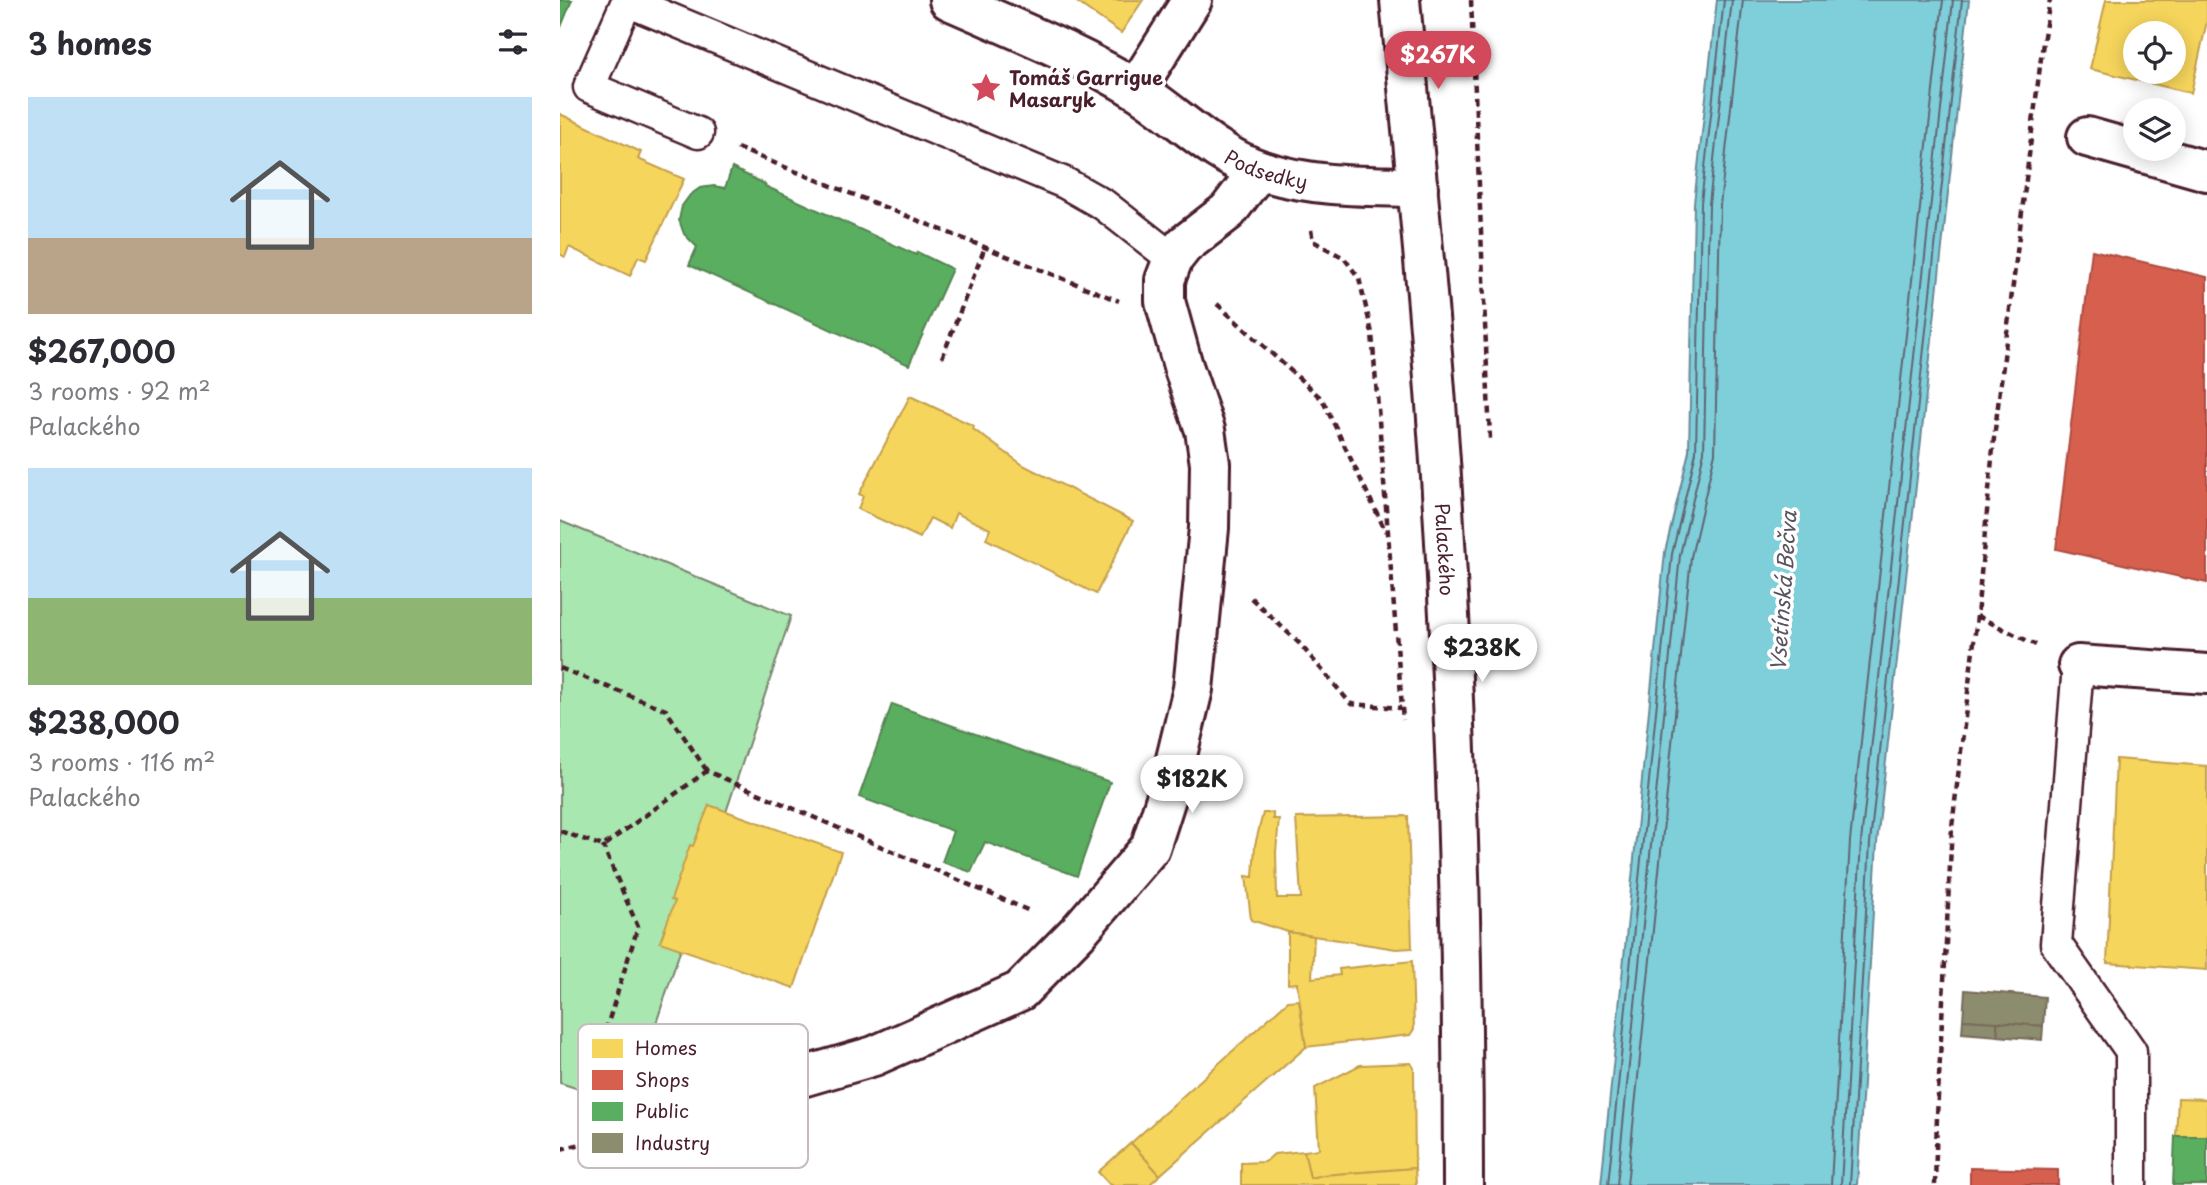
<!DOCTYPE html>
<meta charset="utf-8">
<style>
:root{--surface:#fff;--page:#f2f2f3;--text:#2b2b33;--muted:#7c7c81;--accent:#d1495b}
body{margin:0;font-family:"Playpen Sans",sans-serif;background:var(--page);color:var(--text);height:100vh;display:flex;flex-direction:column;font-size:26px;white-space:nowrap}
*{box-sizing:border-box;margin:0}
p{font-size:23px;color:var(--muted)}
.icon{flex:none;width:38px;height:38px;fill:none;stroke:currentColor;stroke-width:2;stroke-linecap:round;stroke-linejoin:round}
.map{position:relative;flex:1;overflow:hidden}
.sheet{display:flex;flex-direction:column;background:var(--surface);width:560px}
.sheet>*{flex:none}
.controls{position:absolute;left:1563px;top:21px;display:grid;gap:14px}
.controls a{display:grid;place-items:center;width:63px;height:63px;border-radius:50%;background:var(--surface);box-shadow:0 4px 18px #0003;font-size:35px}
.price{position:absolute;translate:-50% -60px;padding:0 16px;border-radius:24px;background:#fff;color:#222;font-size:23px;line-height:46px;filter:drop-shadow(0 2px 4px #0008)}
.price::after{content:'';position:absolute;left:50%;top:42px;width:21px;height:16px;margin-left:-10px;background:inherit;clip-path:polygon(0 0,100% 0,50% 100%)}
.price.selected{background:var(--accent);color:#fff}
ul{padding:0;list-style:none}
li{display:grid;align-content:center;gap:14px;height:371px;padding:0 28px}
li span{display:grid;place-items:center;height:217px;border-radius:0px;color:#555}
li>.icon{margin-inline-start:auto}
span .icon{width:126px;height:126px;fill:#fffc;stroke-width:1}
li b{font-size:30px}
h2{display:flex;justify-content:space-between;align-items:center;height:84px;padding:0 28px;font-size:30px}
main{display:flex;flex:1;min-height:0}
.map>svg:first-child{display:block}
.green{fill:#a8e7b0;stroke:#79836e;stroke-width:2}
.water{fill:#7fcfdb;stroke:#6a8995;stroke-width:2}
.homes{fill:#f6d55c;stroke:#c29e4d;stroke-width:2;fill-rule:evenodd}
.shops{fill:#d6604d;stroke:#ac4c43;stroke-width:2}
.public{fill:#5aae61;stroke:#558351;stroke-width:2}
.industry{fill:#8c8c6e;stroke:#786b5a;stroke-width:2}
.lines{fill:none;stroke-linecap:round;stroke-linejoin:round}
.shore{stroke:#5f6571;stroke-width:2}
.service-casing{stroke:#4a1f2b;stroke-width:35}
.minor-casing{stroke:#4a1f2b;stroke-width:44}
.tertiary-casing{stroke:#4a1f2b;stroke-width:44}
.path{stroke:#4a1f2b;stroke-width:4.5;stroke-dasharray:7 5;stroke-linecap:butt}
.service{stroke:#fff;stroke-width:30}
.minor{stroke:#fff;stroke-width:38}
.tertiary{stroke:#fff;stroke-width:38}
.labels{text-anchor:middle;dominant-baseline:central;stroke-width:7;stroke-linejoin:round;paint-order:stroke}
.poi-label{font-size:19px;font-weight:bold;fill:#4a1f2b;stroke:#fff;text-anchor:start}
.street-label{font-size:19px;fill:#4a1f2b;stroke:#fff}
.water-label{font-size:21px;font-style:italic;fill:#5a5460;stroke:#fff}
.key{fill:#fff;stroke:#c9bcbf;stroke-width:2}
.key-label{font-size:19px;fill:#4a1f2b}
</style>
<main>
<section class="sheet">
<h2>3 homes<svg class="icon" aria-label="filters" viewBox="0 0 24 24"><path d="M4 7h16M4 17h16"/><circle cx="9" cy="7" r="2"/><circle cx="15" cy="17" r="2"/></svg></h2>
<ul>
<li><span style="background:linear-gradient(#bfe0f5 65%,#b9a48a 0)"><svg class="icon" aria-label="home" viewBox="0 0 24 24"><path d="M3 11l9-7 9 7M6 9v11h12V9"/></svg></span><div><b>$267,000</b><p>3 rooms · 92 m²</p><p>Palackého</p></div></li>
<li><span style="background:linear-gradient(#bfe0f5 60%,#8fb573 0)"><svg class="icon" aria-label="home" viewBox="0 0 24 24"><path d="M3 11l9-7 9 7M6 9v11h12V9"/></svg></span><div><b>$238,000</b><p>3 rooms · 116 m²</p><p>Palackého</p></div></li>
</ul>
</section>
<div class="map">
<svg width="1647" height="1185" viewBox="0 0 1647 1185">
<rect width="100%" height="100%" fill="#fff"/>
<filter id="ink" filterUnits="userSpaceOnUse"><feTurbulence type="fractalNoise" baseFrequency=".0143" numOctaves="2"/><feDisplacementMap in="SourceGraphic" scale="14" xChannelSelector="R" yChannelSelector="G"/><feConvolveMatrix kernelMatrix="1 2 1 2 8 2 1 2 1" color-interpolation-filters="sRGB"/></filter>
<g filter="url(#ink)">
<polygon class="green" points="0,521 231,616 69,1105 0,1083"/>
<polygon class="water" points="1157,0 1409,0 1317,843 1297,1185 1041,1185 1105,552 1129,451 1134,203"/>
<g class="homes">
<polygon points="514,0 583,0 561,33"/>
<path d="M 1546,0 L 1647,0 L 1647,21 L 1631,93 L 1530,69 ZM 1575,33 L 1614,33 L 1614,72 L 1575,72 Z"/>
<polygon points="0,114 81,152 78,159 124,179 86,260 78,257 70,276 9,247 5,257 0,254"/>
<polygon points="350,396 414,426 413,429 463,465 573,521 536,594 426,539 430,529 396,513 390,528 370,518 360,538 298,509 303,496 299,494"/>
<polygon points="1556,759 1647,766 1647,970 1547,963"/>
<polygon points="149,805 281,852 234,988 100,942 115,901 111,900 130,845 133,846"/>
<polygon points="703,813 713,813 713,819 719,819 716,852 717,898 741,898 736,818 848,816 852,948 836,949 728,932 691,920 686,876 693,877 695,845"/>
<polygon points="728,932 754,936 752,978 780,975 779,969 852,961 854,1029 850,1035 746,1047 737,983 728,984"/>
<polygon points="739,1000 746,1047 600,1175 571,1143 728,1001"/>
<polygon points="851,1063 854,1068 855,1168 763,1175 750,1178 744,1151 759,1149 755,1088 800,1065"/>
<polygon points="1618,1098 1647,1099 1647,1136 1616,1136"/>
<polygon points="571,1143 600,1175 589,1185 550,1185 538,1172"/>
<polygon points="744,1151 750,1178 763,1175 855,1168 856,1185 681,1185 681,1163 705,1162 714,1154"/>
</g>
<g class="shops">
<polygon points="1532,250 1647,277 1647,583 1496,549"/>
<polygon points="1410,1168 1498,1170 1498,1185 1410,1185"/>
</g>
<g class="public">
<polygon points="0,0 12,0 1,27 0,26"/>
<polygon points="172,168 205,184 205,186 356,255 357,252 392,269 349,365 129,265 137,247 124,234 119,220 122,206 130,195 140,188 154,186 165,188"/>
<polygon points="332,704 550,782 517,876 425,842 411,872 382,862 393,831 299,797"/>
<polygon points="1615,1136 1647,1136 1647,1185 1613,1185"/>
</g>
<g class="industry">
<polygon points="1405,990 1485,997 1483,1026 1403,1020"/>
<polygon points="1403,1020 1437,1022 1438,1036 1402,1033"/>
<polygon points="1437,1022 1483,1026 1482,1040 1438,1036"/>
</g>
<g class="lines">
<g class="shore">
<polyline points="1048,1185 1112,554 1136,452 1141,203 1164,0"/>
<polyline points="1057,1185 1120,555 1144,452 1149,204 1172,0"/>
<polyline points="1067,1185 1131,557 1155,453 1160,205 1183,0"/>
<polyline points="1271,1185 1290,841 1383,0"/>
<polyline points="1281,1185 1301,842 1393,0"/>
<polyline points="1290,1185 1310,843 1402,0"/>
</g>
<g class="service-casing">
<g id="service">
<polyline points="138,133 29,87 67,1 505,183 544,205 613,259"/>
<polyline points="1518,665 1496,944 1571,1051 1571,1185"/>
</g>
</g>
<g class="minor-casing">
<g id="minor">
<path id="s1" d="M 389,0 C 452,28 517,53 576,89 C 617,115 654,155 700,170 C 750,187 806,186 858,187"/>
<polyline points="576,89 632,0"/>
<polyline points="1527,137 1647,171"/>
<polyline points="1518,665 1647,674"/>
<polyline points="100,1088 116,1099 194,1091 314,1056 460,991 518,932 590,848 608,792 633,689 649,528 650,464 645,430 623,366 605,301 605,280 613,259 624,245 668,211 699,170"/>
</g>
</g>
<g class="tertiary-casing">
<g id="tertiary">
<path id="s2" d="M 840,0 C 852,135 866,269 876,404 C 895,664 903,924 903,1185"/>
</g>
</g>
<g class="path">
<polyline points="911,0 930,439"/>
<polyline points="177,148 559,301"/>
<polyline points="751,230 753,241 784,258 799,278 812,333 843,720"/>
<polyline points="657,304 762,399 826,532"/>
<polyline points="382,358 425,247"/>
<polyline points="691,598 739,643 791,704 841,708"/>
<polyline points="1417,616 1476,645"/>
<polyline points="0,668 106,710 147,771"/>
<polyline points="0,831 43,846 147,771 472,912"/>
<polyline points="42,1042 78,927 43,846"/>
<polyline points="0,1149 61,1135 75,1126"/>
<polyline points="1375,1185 1377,1116 1392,827 1417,616 1434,438 1483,42 1490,0"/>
</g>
<use href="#service" class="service"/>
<use href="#minor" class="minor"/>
<use href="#tertiary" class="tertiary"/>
</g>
</g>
<defs>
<g id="sight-bare" transform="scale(2.415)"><path d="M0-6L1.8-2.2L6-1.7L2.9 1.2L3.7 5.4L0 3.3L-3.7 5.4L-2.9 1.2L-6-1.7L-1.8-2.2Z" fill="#d1495b" stroke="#fff" stroke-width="2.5" paint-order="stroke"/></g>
</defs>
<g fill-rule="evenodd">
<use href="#sight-bare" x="426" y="88"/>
</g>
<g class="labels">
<g class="poi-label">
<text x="449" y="77">Tomáš Garrigue<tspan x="449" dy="22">Masaryk</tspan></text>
</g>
<g class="street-label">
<text stroke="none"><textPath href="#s1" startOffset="362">Podsedky</textPath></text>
<text stroke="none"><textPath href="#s2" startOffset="551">Palackého</textPath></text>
</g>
<g class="water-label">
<text transform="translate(1222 591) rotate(-86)">Vsetínská Bečva</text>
</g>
</g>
<rect x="18" y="1024" width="230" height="144" rx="10" class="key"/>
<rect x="32" y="1039" width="31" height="19" fill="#f6d55c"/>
<rect x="32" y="1070" width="31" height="20" fill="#d6604d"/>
<rect x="32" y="1102" width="31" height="19" fill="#5aae61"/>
<rect x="32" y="1133" width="31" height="20" fill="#8c8c6e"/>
<g class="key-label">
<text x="75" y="1055">Homes</text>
<text x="75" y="1087">Shops</text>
<text x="75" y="1118">Public</text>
<text x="75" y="1150">Industry</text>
</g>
</svg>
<div class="controls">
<a><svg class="icon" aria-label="locate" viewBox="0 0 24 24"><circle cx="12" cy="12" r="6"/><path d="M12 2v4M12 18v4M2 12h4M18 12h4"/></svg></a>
<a><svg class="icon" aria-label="layers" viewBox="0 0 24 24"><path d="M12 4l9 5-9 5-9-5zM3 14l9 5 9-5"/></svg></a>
</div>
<b class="price selected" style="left:878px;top:91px">$267K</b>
<b class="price" style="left:922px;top:684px">$238K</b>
<b class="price" style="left:632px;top:815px">$182K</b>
</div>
</main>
